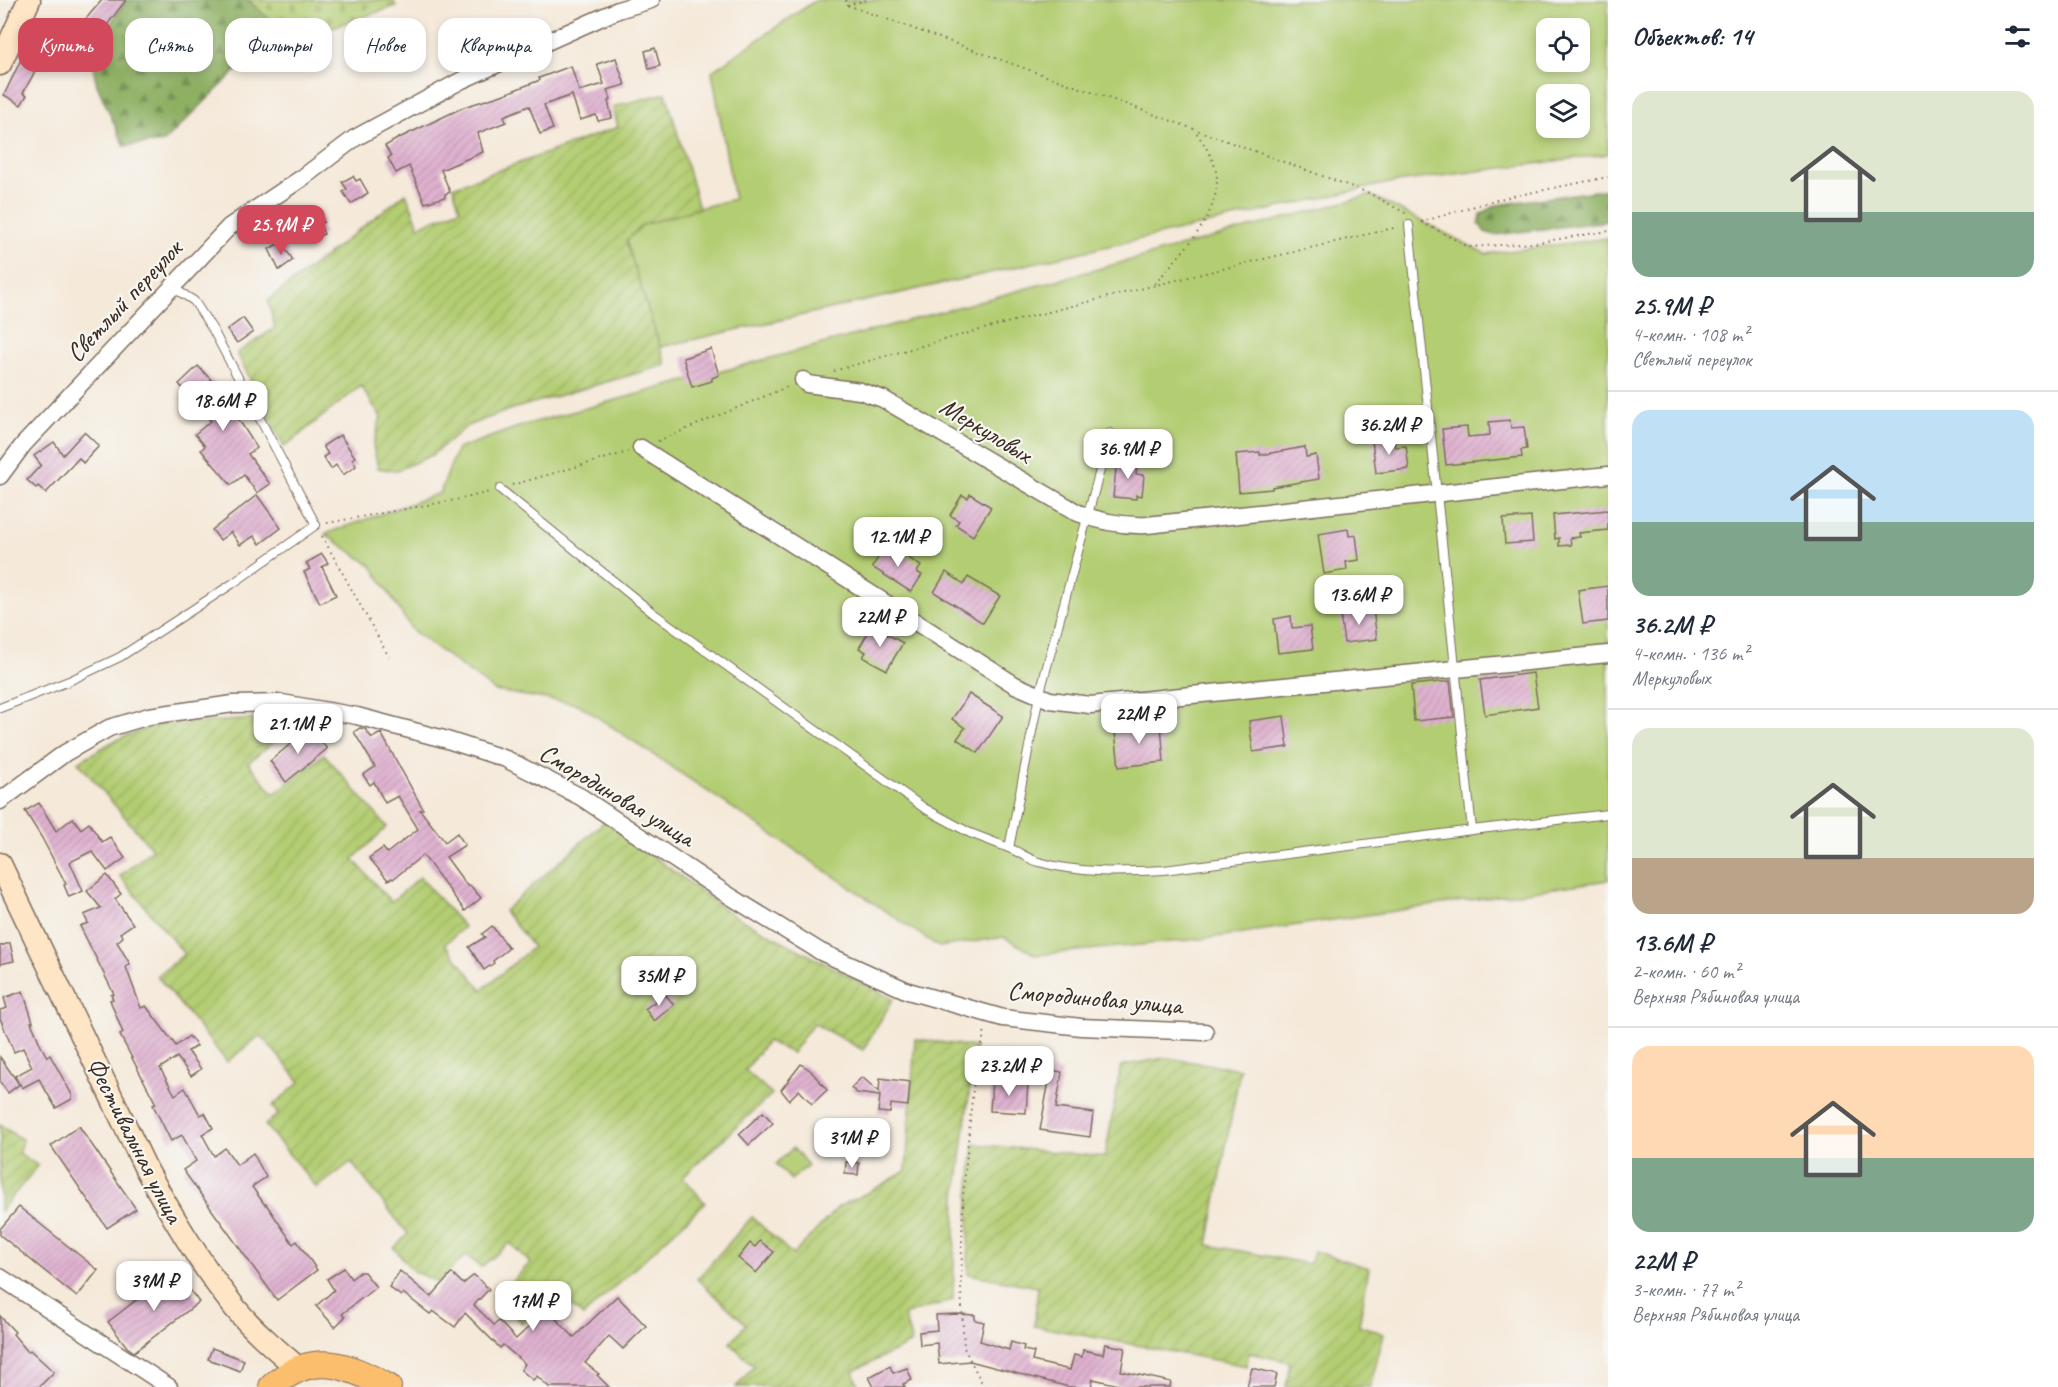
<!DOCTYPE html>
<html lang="ru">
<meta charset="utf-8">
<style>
:root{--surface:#fff;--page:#f2f2f3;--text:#1f2937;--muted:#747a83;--line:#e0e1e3;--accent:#d1495b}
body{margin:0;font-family:Caveat,sans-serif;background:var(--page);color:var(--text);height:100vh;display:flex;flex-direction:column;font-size:22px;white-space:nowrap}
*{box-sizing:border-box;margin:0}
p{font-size:20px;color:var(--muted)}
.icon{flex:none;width:33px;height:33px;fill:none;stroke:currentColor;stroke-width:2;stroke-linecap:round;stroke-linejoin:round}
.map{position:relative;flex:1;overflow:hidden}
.side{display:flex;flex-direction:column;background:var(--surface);width:450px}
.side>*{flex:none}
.top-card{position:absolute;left:18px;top:18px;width:570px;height:54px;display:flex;gap:12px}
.fabs{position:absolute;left:1536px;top:18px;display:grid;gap:12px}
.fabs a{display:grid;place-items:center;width:54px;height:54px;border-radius:12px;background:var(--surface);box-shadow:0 3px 9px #0003;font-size:30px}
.price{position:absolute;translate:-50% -51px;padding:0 14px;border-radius:12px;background:#fff;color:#222;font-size:20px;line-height:39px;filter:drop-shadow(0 2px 3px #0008)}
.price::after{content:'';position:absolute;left:50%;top:36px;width:18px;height:14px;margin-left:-9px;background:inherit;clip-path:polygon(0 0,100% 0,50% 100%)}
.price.active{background:var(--accent);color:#fff}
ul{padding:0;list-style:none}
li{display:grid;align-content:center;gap:12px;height:318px;padding:0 24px}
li+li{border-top:2px solid var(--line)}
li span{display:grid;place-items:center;height:186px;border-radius:18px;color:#555}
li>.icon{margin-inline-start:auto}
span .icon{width:108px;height:108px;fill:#fffc;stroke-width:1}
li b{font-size:26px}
h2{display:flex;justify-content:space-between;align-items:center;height:72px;padding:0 24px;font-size:26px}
.tag{padding:0 21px;border-radius:18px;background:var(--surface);box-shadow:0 3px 9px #0003;font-size:21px;line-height:54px}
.tag.active{background:var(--accent);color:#fff}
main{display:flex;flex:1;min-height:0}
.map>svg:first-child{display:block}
.grass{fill:#b3cd72;stroke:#777c48;stroke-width:1.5;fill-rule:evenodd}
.forest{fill:url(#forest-firs);stroke:#646d41;stroke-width:1.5}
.cemetery{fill:url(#cemetery-stones);stroke:#777c48;stroke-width:1.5}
.garden{fill:url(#garden-furrows);stroke:#777c48;stroke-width:1.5}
.building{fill:url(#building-hatch)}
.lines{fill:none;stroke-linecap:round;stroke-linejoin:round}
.lane-casing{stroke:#7c6d5f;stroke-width:10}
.street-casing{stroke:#7c6d5f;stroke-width:19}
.secondary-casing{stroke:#7c6d5f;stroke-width:25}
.primary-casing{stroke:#7c6d5f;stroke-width:28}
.path{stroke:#7c6d5f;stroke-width:2;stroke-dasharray:1.5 4.5;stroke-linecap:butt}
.lane{stroke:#fff;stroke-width:8}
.street{stroke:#fff;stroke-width:16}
.secondary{stroke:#fde5c5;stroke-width:22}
.primary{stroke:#fabe6d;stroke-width:26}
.labels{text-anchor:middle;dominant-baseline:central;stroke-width:4.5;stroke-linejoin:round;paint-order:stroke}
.street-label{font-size:26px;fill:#3b2a1e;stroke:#f6f6f2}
</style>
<main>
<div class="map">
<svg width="1608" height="1387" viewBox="0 0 1608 1387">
<defs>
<pattern id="forest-firs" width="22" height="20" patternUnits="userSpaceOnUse" patternTransform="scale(1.5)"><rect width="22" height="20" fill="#8eb064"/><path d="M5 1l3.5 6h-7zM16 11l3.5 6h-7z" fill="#758f52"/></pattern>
<pattern id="cemetery-stones" width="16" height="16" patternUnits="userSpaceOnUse" patternTransform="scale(1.5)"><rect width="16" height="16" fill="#b3cd72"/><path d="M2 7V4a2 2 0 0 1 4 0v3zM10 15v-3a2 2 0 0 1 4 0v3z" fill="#9bb062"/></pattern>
<pattern id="garden-furrows" width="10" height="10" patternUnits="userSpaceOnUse" patternTransform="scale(1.5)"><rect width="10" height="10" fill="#b3cd72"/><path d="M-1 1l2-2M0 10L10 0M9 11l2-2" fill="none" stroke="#9bb062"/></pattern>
<pattern id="building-hatch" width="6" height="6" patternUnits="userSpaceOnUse" patternTransform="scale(1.5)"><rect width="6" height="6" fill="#dfb2d0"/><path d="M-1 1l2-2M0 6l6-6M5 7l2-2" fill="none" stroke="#c099b2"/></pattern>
</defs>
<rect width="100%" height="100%" fill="#f6f6f2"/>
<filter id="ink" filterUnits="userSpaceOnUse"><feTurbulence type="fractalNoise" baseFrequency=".0167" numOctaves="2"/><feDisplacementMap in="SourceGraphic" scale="12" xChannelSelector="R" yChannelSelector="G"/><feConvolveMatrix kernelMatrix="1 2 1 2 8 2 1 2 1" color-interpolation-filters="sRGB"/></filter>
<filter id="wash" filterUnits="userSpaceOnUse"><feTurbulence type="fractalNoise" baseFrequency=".008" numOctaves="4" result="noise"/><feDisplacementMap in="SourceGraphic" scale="24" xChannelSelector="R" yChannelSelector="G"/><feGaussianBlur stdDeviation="1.35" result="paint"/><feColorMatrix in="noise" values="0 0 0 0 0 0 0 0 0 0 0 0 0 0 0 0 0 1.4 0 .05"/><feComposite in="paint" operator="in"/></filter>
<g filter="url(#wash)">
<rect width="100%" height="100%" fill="#f5e9d9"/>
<g class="grass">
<path d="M 816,0 L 1608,0 L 1608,154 L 1389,183 L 660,347 L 626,241 L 642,225 L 699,208 L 734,199 L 712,71 ZM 1546,28 L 1580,28 L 1580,62 L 1546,62 ZM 1546,94 L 1580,94 L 1580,128 L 1546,128 Z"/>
<polygon points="1370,195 1486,254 1608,238 1608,880 1202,939 1036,955 1004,937 939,947 578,704 495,691 412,630 372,566 325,534 440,493 457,449 524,425"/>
<polygon points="793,1148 808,1165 791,1180 776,1164"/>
</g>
<g class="forest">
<polygon points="127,0 248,0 278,27 243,64 164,142 124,146 97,85 90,53"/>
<polygon points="1608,189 1608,221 1495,235 1485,232 1479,224 1481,214 1497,205"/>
</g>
<polygon class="cemetery" points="248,0 393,0 396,6 311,34 278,27"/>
<g class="garden">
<polygon points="666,93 699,208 642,225 626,241 666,365 512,409 467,426 432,455 395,471 378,468 373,446 381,417 361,386 284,447 237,353 275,328 268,301 406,193 419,226 460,209 453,187 618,127 613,107"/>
<polygon points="305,716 248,763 274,794 324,754 387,827 353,859 391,902 420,877 464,927 445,944 482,990 533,947 504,911 605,821 733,915 893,999 863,1050 813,1023 792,1053 767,1041 745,1070 772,1094 683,1177 705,1203 583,1316 555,1291 522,1323 497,1297 530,1263 510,1243 481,1267 466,1255 437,1282 413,1271 394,1248 408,1234 351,1162 317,1188 265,1125 278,1114 272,1106 300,1082 261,1035 227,1062 157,976 184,954 120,876 152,849 78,762 114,741 156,725"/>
<polygon points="915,1039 975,1047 956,1197 953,1300 904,1315 912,1343 853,1371 859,1387 736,1387 754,1366 730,1343 746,1324 697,1279 752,1217 793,1255 838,1207 873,1190 906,1171"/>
<polygon points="1165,1058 1240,1069 1208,1245 1310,1264 1314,1251 1369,1268 1359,1325 1384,1334 1370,1387 1286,1387 1290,1362 1249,1353 1246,1366 1034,1326 1038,1287 968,1274 969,1196 974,1144 1105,1157 1121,1066"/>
<polygon points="0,1125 23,1140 18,1152 38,1166 0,1211"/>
</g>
<g id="blocks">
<g class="building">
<polygon points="102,0 126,0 95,41 78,28"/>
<polygon points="30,41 47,50 23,93 27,95 21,105 4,95"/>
<polygon points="655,48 660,66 649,69 645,51"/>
<polygon points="616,58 625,85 607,90 611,100 608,101 612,118 598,121 596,115 580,120 572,95 544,105 553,129 540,134 529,106 504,116 506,122 478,133 483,152 441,170 450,192 445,194 445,197 425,203 409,166 396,173 388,158 391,156 385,146 397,139 464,107 502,95 540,80 539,78 571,66 579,91 604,84 597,64"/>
<polygon points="353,176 356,181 360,179 368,193 351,204 343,192 347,189 342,182"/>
<polygon points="316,208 324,222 320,224 324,234 307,240 299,224 305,221 302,215"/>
<polygon points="281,242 293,260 279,270 269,249"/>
<polygon points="243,318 253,332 237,343 227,330"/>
<polygon points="711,349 719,375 712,378 712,381 692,387 683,358"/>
<polygon points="198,366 220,389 226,384 234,393 225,401 240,419 239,420 257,448 248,454 270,484 257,493 244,475 231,485 201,450 205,446 195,434 211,421 179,384"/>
<polygon points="1510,420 1511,428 1524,427 1527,449 1521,450 1522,457 1446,465 1442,429 1467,427 1468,437 1490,435 1489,422"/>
<polygon points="84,432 99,446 83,463 79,458 46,493 38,486 36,488 27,480 41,465 34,456 54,442 63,455"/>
<polygon points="340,435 355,457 352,459 356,466 343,475 336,465 331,469 323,457 328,454 323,446"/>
<polygon points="1394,438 1395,447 1406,446 1409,469 1376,473 1372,440"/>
<polygon points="1305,447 1306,457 1316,455 1319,479 1272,487 1272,489 1239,492 1236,454 1260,452 1260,455"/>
<polygon points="1117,459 1138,461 1136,474 1144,475 1142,496 1136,495 1136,499 1113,497"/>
<polygon points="970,494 991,507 973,536 956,525 959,521 950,515 962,495 968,498"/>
<polygon points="257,495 281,528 260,544 254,536 240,545 231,532 220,540 212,530"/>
<polygon points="1608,510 1608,530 1579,533 1580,537 1570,538 1571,545 1559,546 1559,538 1555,539 1553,515"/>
<polygon points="1531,517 1533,542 1505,544 1503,519"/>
<polygon points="1348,529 1349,536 1356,535 1359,560 1346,562 1347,570 1324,574 1318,534"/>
<polygon points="887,544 921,566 917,572 922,575 911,592 872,567"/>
<polygon points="322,554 328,563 322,567 336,595 320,603 304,572 310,569 306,563"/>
<polygon points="946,572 964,584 968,577 1000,596 983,623 934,592"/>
<polygon points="1608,586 1608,621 1583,624 1578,590"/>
<polygon points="1373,609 1377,639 1344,643 1340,614"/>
<polygon points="1291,616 1292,628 1310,626 1313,649 1278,653 1274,619"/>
<polygon points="872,626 903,643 887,670 863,657 866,652 859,648"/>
<polygon points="1533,673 1538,707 1485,715 1480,680"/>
<polygon points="1450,681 1454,717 1414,721 1411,685"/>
<polygon points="969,694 1003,716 978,753 957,739 965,728 952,719"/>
<polygon points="1284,716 1288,747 1253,752 1249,721"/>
<polygon points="1129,722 1130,728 1161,725 1164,762 1119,767 1114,723"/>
<polygon points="310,728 327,749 286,782 270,761"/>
<polygon points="360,728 365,729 372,738 381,733 423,809 420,810 445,842 457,833 465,845 446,857 468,887 470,885 481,898 465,911 423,855 393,879 392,878 388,880 369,858 383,848 387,853 418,829 398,796 385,803 374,782 370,785 363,775 375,767 354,732"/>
<polygon points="39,803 56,831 73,818 81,829 89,823 102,842 110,837 125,858 107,871 92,851 70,862 83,891 69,897 64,885 66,884 42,838 25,811"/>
<polygon points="107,875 121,894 115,899 133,924 120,933 123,937 117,942 130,964 126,967 141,1008 146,1006 176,1046 189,1036 197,1046 188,1051 201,1069 191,1076 177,1057 160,1068 175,1095 185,1088 200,1115 205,1113 213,1128 202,1134 214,1156 225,1148 237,1165 253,1153 266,1177 252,1187 265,1205 266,1204 293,1244 297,1241 317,1270 277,1300 183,1170 196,1161 182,1135 171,1141 153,1105 156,1104 120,1035 123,1033 110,1000 113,999 111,995 114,994 80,926 88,923 84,915 101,908 87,891"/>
<polygon points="492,926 509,948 493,961 494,963 484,970 469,947 485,937 482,934"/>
<polygon points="10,943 14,961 0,964 0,946"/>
<polygon points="23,991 33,1022 31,1022 41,1046 47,1057 50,1055 72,1095 72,1099 56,1108 39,1079 22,1088 20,1084 8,1093 0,1082 0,1057 19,1084 15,1076 32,1067 23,1048 14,1052 0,1018 0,1010 7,1008 4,998"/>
<polygon points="665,994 674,1005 654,1021 645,1009"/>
<polygon points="801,1064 810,1070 827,1090 812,1104 799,1090 789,1100 781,1090"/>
<polygon points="1051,1070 1062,1072 1056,1108 1093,1113 1090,1137 1040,1130"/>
<polygon points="862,1077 879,1092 880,1078 910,1082 908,1106 891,1104 890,1113 878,1112 880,1096 857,1093 851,1088"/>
<polygon points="992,1081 1028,1083 1026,1113 990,1111"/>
<polygon points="763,1112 773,1123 749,1145 739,1134"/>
<polygon points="79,1126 136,1209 107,1228 51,1146"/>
<polygon points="846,1162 859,1163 858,1175 845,1174"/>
<polygon points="19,1207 98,1270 77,1297 0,1235 0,1229"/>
<polygon points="760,1241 774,1252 756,1273 738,1258 750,1243 755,1247"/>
<polygon points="344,1268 351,1279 360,1272 364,1272 376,1287 342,1314 345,1317 335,1327 316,1306 334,1290 327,1279"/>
<polygon points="175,1270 199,1302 134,1352 127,1347 108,1322"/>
<polygon points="400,1271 431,1297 452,1273 463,1284 474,1275 489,1289 474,1305 494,1325 499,1321 516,1339 547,1310 574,1337 617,1296 646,1326 623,1349 609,1336 585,1363 599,1374 597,1375 609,1387 549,1387 537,1376 533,1380 521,1370 525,1364 503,1345 500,1348 465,1313 455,1327 433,1311 430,1314 403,1293 401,1296 389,1287"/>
<polygon points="956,1314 975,1315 975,1320 984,1322 980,1341 1009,1350 1011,1342 1024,1346 1023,1350 1034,1352 1032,1361 1070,1370 1074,1355 1082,1357 1083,1350 1103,1354 1105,1344 1125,1348 1121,1371 1171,1382 1170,1387 1119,1387 1119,1385 1093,1379 1091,1387 1069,1387 970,1361 939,1364 937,1343 920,1345 919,1332 937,1330 936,1315"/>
<polygon points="0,1316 15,1332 13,1334 28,1352 30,1350 54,1372 39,1387 0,1387"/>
<polygon points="212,1348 244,1360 240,1371 208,1359"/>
<polygon points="890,1366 893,1373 907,1368 912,1380 903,1384 905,1387 874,1387 869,1377"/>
<polygon points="1252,1368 1277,1374 1274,1387 1247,1387"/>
</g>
</g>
</g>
<g filter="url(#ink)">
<use href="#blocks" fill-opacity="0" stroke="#7c6d5f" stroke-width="1.5"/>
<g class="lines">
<g class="lane-casing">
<g id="lane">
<path d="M 1110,433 L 1039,696 L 1009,848 C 1019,852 1028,859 1039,862 C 1080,874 1122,872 1164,870 L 1472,830 L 1409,225"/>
<polyline points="500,489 653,613 924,808 970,833 1009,848"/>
<polyline points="0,708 69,681 120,657 232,584 316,525 213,330 194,301 172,287"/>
<polyline points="1472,830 1608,814"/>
</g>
</g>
<g class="street-casing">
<g id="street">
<path d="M 803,380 L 807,384 L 860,391 L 883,399 L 1078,513 C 1101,522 1122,526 1147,525 L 1608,475"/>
<polyline points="641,448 1015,685 1050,700 1090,705 1608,654"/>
<polyline points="0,476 23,445 229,227 302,178 355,138 462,80 618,10 651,0"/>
<polyline points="0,801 65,753 109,728 149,716 233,704 282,703 357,716 444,739 506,759 581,797 725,893 821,952 908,991 1003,1018 1081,1027 1205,1032"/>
<polyline points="0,1277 169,1387"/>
</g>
</g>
<g class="secondary-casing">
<g id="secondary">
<polyline points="0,64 29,0"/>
<path d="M 0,864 L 145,1167 C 172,1216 200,1264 235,1308 C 254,1331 277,1350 299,1369"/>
</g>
</g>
<g class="primary-casing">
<path id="primary" d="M 272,1387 C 311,1350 347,1364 388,1387"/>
</g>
<g class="path">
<polyline points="846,0 847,5 1128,105 1369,193 1407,214"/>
<polyline points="847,5 867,0"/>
<polyline points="1421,222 1499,199 1608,177"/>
<polyline points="1422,222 1469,247 1534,243 1608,231"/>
<path d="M 1155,284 C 1179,254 1217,221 1217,179 C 1216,160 1204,144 1194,129"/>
<path d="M 834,371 C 1020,316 1209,272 1398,227"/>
<polyline points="658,441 789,386"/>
<polyline points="512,485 628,452"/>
<polyline points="327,523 466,498 489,492"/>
<polyline points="322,536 389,657"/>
<polyline points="984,1387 964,1348 961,1287 963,1196 973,1088 985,1029"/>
</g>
<use href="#lane" class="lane"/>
<use href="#street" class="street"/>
<use href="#secondary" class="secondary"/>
<use href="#primary" class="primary"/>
</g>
</g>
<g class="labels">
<g class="street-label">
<text transform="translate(124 301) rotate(-47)">Светлый переулок</text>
<text transform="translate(986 430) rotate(31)">Меркуловых</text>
<text transform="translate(617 795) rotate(31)">Смородиновая улица</text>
<text transform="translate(1095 998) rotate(5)">Смородиновая улица</text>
<text transform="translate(135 1140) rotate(63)">Фестивальная улица</text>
</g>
</g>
</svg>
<div class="fabs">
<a><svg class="icon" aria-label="locate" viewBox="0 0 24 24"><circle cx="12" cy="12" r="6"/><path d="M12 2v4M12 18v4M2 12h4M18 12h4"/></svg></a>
<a><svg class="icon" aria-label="layers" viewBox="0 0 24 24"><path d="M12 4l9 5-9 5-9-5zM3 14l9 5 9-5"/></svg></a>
</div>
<b class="price active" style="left:281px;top:256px">25.9M ₽</b>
<b class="price" style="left:223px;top:432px">18.6M ₽</b>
<b class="price" style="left:1389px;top:456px">36.2M ₽</b>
<b class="price" style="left:1128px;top:480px">36.9M ₽</b>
<b class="price" style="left:898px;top:568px">12.1M ₽</b>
<b class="price" style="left:1359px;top:626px">13.6M ₽</b>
<b class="price" style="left:880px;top:648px">22M ₽</b>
<b class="price" style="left:1139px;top:745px">22M ₽</b>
<b class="price" style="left:298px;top:755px">21.1M ₽</b>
<b class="price" style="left:659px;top:1007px">35M ₽</b>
<b class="price" style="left:1009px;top:1097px">23.2M ₽</b>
<b class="price" style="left:852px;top:1169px">31M ₽</b>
<b class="price" style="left:154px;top:1312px">39M ₽</b>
<b class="price" style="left:533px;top:1332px">17M ₽</b>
<div class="top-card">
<a class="tag active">Купить</a>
<a class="tag">Снять</a>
<a class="tag">Фильтры</a>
<a class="tag">Новое</a>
<a class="tag">Квартира</a>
</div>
</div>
<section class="side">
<h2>Объектов: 14<svg class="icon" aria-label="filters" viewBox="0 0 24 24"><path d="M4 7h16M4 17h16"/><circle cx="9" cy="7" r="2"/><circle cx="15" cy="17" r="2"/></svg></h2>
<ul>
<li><span style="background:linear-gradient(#dfe7d0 65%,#7fa58c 0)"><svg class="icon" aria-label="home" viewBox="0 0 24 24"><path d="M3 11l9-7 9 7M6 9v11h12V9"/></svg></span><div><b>25.9M ₽</b><p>4-комн. · 108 m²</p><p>Светлый переулок</p></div></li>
<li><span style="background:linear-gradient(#bfe0f5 60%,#7fa58c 0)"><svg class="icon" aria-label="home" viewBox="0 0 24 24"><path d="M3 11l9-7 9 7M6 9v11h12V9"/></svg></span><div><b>36.2M ₽</b><p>4-комн. · 136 m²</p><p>Меркуловых</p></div></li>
<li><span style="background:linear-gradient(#dfe7d0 70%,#b9a48a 0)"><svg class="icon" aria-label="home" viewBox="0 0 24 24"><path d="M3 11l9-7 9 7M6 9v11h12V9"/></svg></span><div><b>13.6M ₽</b><p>2-комн. · 60 m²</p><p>Верхняя Рябиновая улица</p></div></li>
<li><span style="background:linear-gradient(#ffd9b3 60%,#7fa58c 0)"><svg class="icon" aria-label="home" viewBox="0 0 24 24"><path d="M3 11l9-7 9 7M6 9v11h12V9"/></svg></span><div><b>22M ₽</b><p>3-комн. · 77 m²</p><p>Верхняя Рябиновая улица</p></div></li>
</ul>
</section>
</main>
